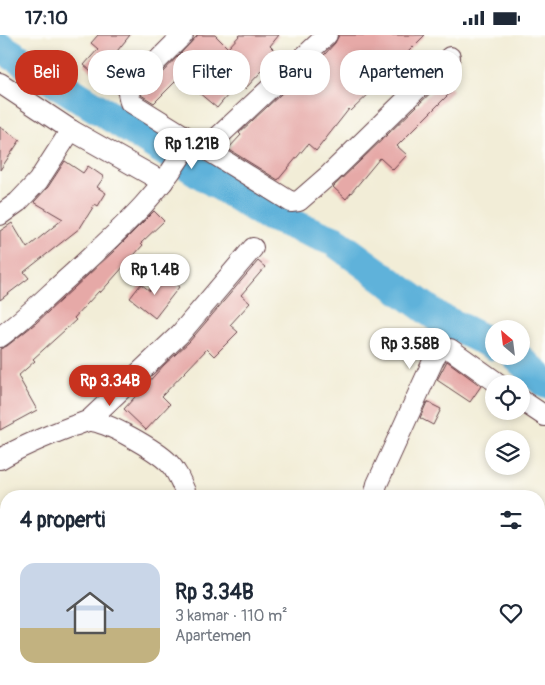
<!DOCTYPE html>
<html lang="id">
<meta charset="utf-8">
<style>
:root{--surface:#fff;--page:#f6f6f7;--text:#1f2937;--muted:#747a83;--accent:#c8321e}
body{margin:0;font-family:Pangolin,sans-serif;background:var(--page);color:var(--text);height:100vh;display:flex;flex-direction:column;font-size:19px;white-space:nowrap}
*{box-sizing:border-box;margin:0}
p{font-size:16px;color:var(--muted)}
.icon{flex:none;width:28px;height:28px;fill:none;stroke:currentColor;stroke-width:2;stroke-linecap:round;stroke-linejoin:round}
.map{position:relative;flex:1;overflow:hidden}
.side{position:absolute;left:0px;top:455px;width:545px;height:195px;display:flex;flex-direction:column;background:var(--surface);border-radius:20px 20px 0 0;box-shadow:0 2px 8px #0003}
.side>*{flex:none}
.top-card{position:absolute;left:15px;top:15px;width:515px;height:45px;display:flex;gap:10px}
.needle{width:32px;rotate:332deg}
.buttons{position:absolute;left:485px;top:285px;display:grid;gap:10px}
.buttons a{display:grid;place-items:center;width:45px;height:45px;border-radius:50%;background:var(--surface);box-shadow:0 2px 8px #0003;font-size:25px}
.price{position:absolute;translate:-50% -42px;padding:0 11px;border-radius:18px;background:#fff;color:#222;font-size:16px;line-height:32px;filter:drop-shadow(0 1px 2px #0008)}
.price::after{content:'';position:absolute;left:50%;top:30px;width:15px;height:11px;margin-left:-8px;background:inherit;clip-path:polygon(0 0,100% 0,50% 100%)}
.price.on{background:var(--accent);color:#fff}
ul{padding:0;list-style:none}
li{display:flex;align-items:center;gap:15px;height:125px;padding:0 20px}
li span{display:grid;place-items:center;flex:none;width:140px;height:100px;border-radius:15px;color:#555}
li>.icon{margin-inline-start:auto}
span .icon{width:60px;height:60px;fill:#fffc;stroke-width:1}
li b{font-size:21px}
h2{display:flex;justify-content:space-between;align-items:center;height:60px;padding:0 20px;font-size:21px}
.tag{padding:0 18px;border-radius:20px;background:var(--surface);box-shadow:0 2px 8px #0003;font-size:18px;line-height:45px}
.tag.on{background:var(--accent);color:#fff}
.status{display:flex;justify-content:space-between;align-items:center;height:35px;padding:0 25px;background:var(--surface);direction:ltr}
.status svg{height:14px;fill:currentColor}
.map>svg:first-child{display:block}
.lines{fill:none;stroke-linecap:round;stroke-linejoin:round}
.river{stroke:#5fb2da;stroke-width:31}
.building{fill:#e6a9a7}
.street-casing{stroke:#633e45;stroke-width:22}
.street{stroke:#fff;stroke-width:20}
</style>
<div class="status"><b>17:10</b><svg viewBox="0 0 49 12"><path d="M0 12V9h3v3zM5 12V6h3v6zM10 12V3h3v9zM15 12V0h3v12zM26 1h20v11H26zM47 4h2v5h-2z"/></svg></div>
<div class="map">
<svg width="545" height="650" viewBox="0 0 545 650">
<rect width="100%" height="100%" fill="#fdfcf7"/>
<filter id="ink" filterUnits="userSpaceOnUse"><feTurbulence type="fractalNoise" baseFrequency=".02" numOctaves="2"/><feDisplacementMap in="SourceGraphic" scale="10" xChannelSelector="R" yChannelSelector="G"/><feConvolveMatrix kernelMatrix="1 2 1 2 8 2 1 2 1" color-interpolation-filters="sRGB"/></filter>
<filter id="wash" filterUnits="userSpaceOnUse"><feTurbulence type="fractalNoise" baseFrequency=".0096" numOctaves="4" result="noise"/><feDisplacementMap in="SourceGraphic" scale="20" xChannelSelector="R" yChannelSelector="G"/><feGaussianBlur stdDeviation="1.12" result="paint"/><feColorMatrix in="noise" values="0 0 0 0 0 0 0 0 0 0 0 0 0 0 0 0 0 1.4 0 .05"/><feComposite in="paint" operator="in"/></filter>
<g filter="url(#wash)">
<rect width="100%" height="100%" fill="#f2edd7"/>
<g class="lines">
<g class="river">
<polyline points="0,12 265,179 334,206 439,283 494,310"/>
<polyline points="516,321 545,348"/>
</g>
</g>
<g id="blocks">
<g class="building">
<polygon points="98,0 130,0 97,41 84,30 98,14 91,8"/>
<polygon points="198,0 215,0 228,13 240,0 279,0 270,11 278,19 245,54 238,48 217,73 180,42 154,68 141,60"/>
<polygon points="339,0 425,0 405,20 414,28 400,41 391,31 370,52 373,55 351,76 349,74 316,116 308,109 278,145 228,114 241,100 239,98 295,46 301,50 325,19 335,8"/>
<polygon points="444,45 453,55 397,111 407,120 393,135 380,123 346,164 333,152"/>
<polygon points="0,92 20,105 0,135"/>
<polygon points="65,126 83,138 88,131 104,142 97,152 106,158 98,171 95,169 80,193 24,237 29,243 0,265 0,196 12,188 27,213 63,184 34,167 48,152"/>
<polygon points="154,176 164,186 141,208 143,210 100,258 99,256 74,283 76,285 33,324 35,326 18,341 37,375 0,395 0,314 7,311 36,288 113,217"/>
<polygon points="258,226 265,232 241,260 250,268 230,290 238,297 214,321 207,314 162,361 170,369 146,395 124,374 164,330 189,307"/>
<polygon points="163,240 179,252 155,283 130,263 141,249 150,256"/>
<polygon points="447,326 481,351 470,367 437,345"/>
<polygon points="427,367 441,374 433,390 420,383"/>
</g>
</g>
</g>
<g filter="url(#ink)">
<use href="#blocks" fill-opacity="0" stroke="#633e45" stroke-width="1"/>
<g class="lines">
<g class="street-casing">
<g id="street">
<polyline points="183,0 135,48 128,58 130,67 291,167 299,166 330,139 450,22"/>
<polyline points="0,48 71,95 163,147"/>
<polyline points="205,114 327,0"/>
<polyline points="0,180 18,167 38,146 71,95"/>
<path d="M 0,302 C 26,283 48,260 72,239 C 115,199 163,158 190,105"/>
<polyline points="521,365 545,381"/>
<polyline points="88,386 180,299 253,213"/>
<path d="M 0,424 C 22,411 49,400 73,391 C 78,390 83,387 88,386 C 104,384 157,416 169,428 C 178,437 182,450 187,461"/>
<polyline points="374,461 377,449 434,324 440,315 450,314 499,349"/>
<polyline points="0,585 6,603"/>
<polyline points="20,644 22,650"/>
<polyline points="227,644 228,650"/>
<polyline points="345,650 346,644"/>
</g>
</g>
<use href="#street" class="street"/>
</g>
</g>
</svg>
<div class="buttons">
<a><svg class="needle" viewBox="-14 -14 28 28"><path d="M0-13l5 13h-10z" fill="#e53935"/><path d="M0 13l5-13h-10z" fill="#747a83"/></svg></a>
<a><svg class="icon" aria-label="locate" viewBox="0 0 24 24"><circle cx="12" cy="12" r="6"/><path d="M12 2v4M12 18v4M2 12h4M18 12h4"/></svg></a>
<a><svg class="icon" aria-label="layers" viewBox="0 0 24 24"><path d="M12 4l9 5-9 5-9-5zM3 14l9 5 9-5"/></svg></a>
</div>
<b class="price" style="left:192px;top:135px">Rp 1.21B</b>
<b class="price" style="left:155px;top:261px">Rp 1.4B</b>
<b class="price" style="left:410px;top:335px">Rp 3.58B</b>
<b class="price on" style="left:110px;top:372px">Rp 3.34B</b>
<div class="top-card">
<a class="tag on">Beli</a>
<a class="tag">Sewa</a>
<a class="tag">Filter</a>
<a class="tag">Baru</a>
<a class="tag">Apartemen</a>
</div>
<section class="side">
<h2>4 properti<svg class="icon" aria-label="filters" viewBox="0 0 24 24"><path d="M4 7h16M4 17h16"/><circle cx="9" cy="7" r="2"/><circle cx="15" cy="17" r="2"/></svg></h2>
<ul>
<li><span style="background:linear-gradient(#c9d6e8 65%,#c2b280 0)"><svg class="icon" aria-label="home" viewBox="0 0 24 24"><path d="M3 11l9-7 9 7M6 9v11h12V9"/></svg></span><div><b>Rp 3.34B</b><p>3 kamar · 110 m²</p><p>Apartemen</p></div><svg class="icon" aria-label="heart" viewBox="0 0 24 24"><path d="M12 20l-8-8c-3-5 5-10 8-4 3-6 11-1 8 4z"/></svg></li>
</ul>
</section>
</div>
